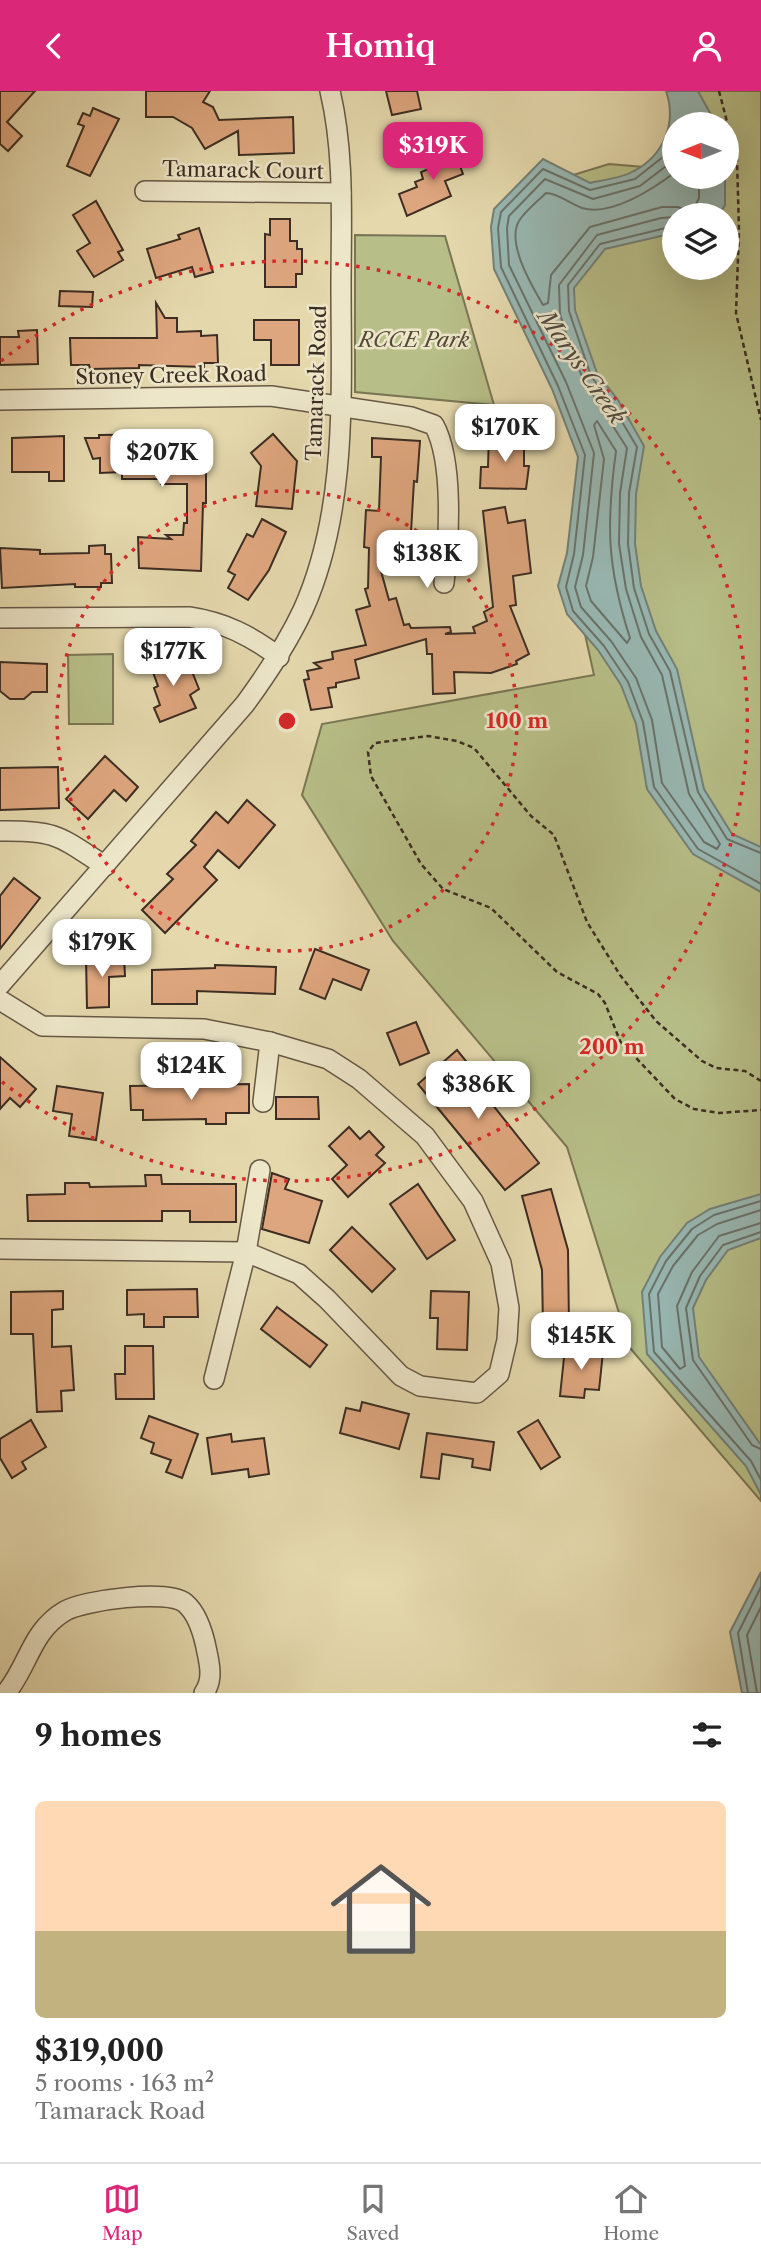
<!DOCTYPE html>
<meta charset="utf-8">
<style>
:root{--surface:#fff;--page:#f6f6f6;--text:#222;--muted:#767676;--line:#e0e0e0;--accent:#db2777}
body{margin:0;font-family:"Libre Caslon Text",serif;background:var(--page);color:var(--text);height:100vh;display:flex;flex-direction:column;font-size:26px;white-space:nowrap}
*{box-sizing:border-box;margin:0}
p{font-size:23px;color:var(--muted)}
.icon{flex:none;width:38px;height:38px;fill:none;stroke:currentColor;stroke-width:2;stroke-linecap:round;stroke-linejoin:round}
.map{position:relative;height:1602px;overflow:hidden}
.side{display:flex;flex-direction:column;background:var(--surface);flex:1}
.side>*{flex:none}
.needle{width:46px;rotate:269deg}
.tools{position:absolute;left:662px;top:21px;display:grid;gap:14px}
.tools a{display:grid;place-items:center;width:77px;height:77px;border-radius:50%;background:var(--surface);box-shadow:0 7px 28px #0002;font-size:35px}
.price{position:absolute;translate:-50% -60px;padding:0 16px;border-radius:14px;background:#fff;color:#222;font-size:23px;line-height:46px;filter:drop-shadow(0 2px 4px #0008)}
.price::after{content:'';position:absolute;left:50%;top:42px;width:21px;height:16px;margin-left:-10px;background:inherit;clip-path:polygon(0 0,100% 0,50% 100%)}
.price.selected{background:var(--accent);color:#fff}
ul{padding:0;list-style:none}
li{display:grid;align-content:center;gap:14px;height:371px;padding:0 35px}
li span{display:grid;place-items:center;height:217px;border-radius:10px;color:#555}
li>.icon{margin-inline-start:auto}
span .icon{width:126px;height:126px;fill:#fffc;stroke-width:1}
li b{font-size:30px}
h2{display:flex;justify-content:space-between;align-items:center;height:84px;padding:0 35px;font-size:30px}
header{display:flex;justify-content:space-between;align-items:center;height:91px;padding:0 35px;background:var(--accent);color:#fff;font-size:32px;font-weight:600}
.menu{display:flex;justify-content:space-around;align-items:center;height:98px;border-top:2px solid var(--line);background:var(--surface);font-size:19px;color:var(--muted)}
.menu a{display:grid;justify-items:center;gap:4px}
.menu .selected{color:var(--accent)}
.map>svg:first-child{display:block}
.green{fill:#b7be87;stroke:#7a7655;stroke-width:2;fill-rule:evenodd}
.water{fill:#98b8b3;stroke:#738079;stroke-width:2}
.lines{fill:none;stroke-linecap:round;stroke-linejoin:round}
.shore{stroke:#6a726b;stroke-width:2}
.building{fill:#dea67e;stroke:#3c2d23;stroke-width:2}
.minor-casing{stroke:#665845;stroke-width:22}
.path{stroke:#3c2d23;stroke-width:2.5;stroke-dasharray:5 3.5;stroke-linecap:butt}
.minor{stroke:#ede6c9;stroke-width:19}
.ring{fill:none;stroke:#d62828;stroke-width:3.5;stroke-dasharray:3.5 7}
.labels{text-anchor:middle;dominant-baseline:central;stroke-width:5;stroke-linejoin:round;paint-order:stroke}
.street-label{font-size:21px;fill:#3c2d23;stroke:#ede6c9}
.park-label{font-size:21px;font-style:italic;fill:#554a37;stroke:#ede6c9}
.water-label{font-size:23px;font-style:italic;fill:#4e4940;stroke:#ede6c9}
.centre{fill:#d62828;stroke:#ede6c9;stroke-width:3.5}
.ring-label{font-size:21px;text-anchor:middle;font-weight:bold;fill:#d62828;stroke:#ede6c9;stroke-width:5;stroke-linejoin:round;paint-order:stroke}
</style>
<header><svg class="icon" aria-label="back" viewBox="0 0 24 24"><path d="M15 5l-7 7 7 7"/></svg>Homiq<svg class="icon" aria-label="person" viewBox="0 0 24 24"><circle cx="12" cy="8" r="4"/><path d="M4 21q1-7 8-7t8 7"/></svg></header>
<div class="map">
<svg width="761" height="1602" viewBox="0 0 761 1602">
<rect width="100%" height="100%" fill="#e4d8ac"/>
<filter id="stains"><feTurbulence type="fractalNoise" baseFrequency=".00286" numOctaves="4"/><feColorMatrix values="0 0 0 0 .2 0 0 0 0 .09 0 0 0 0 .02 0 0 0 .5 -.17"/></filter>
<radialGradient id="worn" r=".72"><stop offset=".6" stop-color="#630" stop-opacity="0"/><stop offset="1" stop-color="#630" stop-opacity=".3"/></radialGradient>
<g class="green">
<path d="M 690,0 L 761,0 L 761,1410 L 630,1257 L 567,1056 L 393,850 L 302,704 L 322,633 L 594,584 L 567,462 L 583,448 L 575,247 L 547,92 L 609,73 L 656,77 L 674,86 L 726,86 L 726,33 L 683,33 ZM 674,124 L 726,124 L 726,177 L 674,177 Z"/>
<polygon points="355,144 445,145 494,314 355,301"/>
<polygon points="113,563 113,633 69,633 68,564"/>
</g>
<g class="water">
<path d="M 666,0 L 698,0 L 716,33 L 674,33 L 674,86 L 725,86 L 725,114 L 719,124 L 674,124 L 674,142 L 605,158 L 574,197 L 575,219 L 597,282 L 618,309 L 644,355 L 636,403 L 635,453 L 641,495 L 656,540 L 677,578 L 704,698 L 732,743 L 761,756 L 761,801 L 693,763 L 647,698 L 636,633 L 621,594 L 598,559 L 567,523 L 558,495 L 567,462 L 578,366 L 552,298 L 494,178 L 491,136 L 494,118 L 543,68 L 590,92 C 604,89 622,87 634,80 C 664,64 677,32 666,0 Z"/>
<polygon points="761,1103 761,1147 728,1159 706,1189 693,1217 699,1266 761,1354 761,1404 746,1375 647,1263 642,1201 660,1166 687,1132 710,1118"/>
<polygon points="761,1481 761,1602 742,1602 730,1541"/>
</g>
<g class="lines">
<g class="shore">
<polyline points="674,42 668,62 635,88 590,99 543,78 501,121 498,137 501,176 558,295 585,364 574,463 566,496 573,520 604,555 628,591 643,631 654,696 698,758 761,793"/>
<polyline points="674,69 640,95 593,108 545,88 509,125 507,137 509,174 566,291 594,362 583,464 575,496 581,516 611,550 636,587 652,629 662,692 704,751 717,758 720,753 689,703 662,584 641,546 626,498 619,453 620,402 627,357 584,290 572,262 560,223 559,194 597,144 661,127 674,126"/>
<path d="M 674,82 C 653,98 610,126 582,117 C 570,113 558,102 546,102 C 538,110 525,120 519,130 C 506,152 532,195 543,214 L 548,212 L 551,184 L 590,136 L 662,116 L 678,116 L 692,122 L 699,107 L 699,86"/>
<polyline points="674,135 600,153 568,194 569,220 591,285 612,314 637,356 629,402 628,453 634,497 649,543 670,580 698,701 727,748 761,762"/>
<path d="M 597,330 L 616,360 C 606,434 607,476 630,547 L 627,552 L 591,510 L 586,495 L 593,466 L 604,368 L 594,334 Z"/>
<polyline points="761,1110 714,1124 692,1138 666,1170 649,1203 654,1261 751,1370 761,1389"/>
<polyline points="761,1119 717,1133 698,1144 673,1175 658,1203 662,1256 680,1278 685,1275 677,1215 692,1181 719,1145 761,1132"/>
<polyline points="761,1141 723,1154 700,1185 686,1217 693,1269 752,1354 761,1358"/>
<polyline points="748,1602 738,1542 761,1496"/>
<polyline points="757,1602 747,1544 761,1516"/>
</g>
</g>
<g class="building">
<polygon points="0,0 35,0 7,31 22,45 8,60 0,53"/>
<polygon points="146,0 210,0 203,11 213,16 219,29 293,26 294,62 239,64 238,40 205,58 192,37 173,26 146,26"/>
<polygon points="386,0 417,0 421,18 392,24"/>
<polygon points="93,17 119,28 90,85 67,75 84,35 78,33 83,22 90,25"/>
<polygon points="451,52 463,83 445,90 451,105 407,125 399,103 417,96 415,91 423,88 421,81 439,74 433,59"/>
<polygon points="96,110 123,159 118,161 123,169 94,186 77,160 90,152 73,124"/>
<polygon points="270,128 290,128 290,150 297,150 297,158 302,158 302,183 296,183 296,196 265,196 265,143 270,144"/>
<polygon points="199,137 213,181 195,186 192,176 156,187 147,158 180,148 178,144"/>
<polygon points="60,200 93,201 92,216 59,215"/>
<polygon points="156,212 165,227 177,227 177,241 201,240 201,245 217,244 218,272 204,272 204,276 139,274 139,277 90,278 89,274 71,274 70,247 157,247"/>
<polygon points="254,229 299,229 299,274 271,274 271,249 254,249"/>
<polygon points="37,239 38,273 0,274 0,246 19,246 18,240"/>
<polygon points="489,342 518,343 518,355 524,355 524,375 529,375 526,398 480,397 481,376 488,376"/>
<polygon points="176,343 176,347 197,347 197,356 206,356 206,412 203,412 201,480 139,477 138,446 171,448 166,444 183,444 184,432 187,432 187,393 161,393 161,388 122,388 122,381 100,382 100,367 93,368 85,347 99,347 99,344"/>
<polygon points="273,343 297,370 292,418 256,415 261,375 251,362"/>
<polygon points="64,345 64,390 49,390 49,381 12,381 12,347"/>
<polygon points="372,347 420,350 417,391 414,390 411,441 405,441 400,481 381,480 389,509 396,507 404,534 409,533 411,537 450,536 451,541 445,543 475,542 473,536 487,530 484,521 493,516 483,420 505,416 508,432 525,429 531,482 513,485 516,514 510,515 529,563 516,570 517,573 491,582 454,581 455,602 433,603 432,563 427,563 426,548 355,569 359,587 336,592 336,596 328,597 332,616 311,619 304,589 309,588 307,580 321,577 314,572 333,568 332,561 366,554 356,519 370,515 365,498 368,497 369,457 364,456 366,419 379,420 381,366 372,366"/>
<polygon points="262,428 286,441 269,479 248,509 228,497 235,484 228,480 247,443 253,446"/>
<polygon points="105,454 105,463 111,463 112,492 101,492 101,496 75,496 75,493 2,497 0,457 40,459 40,463 89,462 89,455"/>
<polygon points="174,563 179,576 189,573 199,598 190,604 196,617 160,631 154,617 160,614 154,597 158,595 150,573"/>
<polygon points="0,571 47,573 47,601 32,601 24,608 10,608 0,600"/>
<polygon points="105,665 138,696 126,710 114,699 88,728 66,708"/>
<polygon points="58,676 59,717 0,719 0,677"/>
<polygon points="247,709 275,734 239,777 218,759 204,776 217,789 165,842 142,819 173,788 167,783 196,754 191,750 216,721 228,732"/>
<polygon points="14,787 40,807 0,858 0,805"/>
<polygon points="315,858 369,879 361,899 333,888 325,908 300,898"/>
<polygon points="124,866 125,885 109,886 109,916 87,917 86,867"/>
<polygon points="215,874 276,876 275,903 197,900 197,913 152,913 152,879 215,877"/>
<polygon points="416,931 429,962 400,974 387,942"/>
<polygon points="457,959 470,975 465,979 539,1072 505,1099 418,993"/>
<polygon points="0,966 36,998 20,1016 10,1007 0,1018"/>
<polygon points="249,993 249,1022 226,1022 226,1033 206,1033 206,1028 143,1029 143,1019 131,1019 130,995"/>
<polygon points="57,995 103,1002 96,1049 69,1045 72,1023 53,1020"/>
<polygon points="276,1006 318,1006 319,1028 276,1028"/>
<polygon points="349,1036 360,1048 369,1040 384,1056 376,1064 385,1072 348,1106 332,1088 347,1074 329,1055"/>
<polygon points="272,1082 289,1088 285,1098 322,1110 309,1152 262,1138"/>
<polygon points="145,1084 161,1084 162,1093 236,1093 236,1131 190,1131 190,1120 162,1120 162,1130 28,1130 27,1104 65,1103 65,1092 89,1092 90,1096 146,1095"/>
<polygon points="418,1093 455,1149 427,1168 390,1113"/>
<polygon points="551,1098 568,1159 569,1235 543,1235 542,1179 522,1105"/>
<polygon points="352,1136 395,1178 372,1201 330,1159"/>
<polygon points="197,1198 198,1226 164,1226 164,1236 144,1236 144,1223 127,1224 127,1199"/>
<polygon points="63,1200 63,1218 52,1219 52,1256 71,1255 74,1299 61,1300 62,1320 37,1321 33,1243 11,1243 11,1201"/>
<polygon points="431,1200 469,1201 467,1259 437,1258 438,1227 430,1227"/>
<polygon points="277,1216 327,1254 310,1276 261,1238"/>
<polygon points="125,1255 153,1255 154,1308 116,1308 115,1283 125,1283"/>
<polygon points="565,1257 603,1261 599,1299 585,1298 584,1307 560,1305"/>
<polygon points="362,1311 409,1323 399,1358 340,1342 346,1317 360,1320"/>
<polygon points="149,1325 198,1343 182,1387 166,1381 171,1369 151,1362 154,1352 141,1347"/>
<polygon points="31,1329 46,1356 22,1371 26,1378 12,1387 0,1367 0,1348"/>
<polygon points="538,1329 560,1366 541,1378 518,1341"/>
<polygon points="427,1342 494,1351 490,1379 472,1376 473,1368 442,1363 439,1388 421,1386"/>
<polygon points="231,1343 232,1351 264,1347 269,1383 249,1386 248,1378 212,1383 207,1347"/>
</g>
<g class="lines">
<g class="minor-casing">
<g id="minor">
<polyline points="145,100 341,102"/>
<path d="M 0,309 L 271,305 L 411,326 L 434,334 C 454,370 449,450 444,492"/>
<path d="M 0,527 L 189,526 C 224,531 251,545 279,566"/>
<path d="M 0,740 C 56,739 59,745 105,775"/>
<path d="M 0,894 L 245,613 C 267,583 287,553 303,519 C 348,419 341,302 341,195 C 341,131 345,63 330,0"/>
<polyline points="0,909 42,935 204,938 270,951 328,968 359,988 425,1045 473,1110 501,1172 509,1217 507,1249 499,1283 477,1302 420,1295 401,1285 327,1208 299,1183 246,1161 0,1158"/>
<polyline points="263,1011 270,951"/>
<polyline points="214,1288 246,1161 260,1079"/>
<path d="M 6,1602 C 29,1574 31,1540 65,1520 C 84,1509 168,1498 185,1512 C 198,1523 204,1545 207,1561 C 210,1575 213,1589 204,1602"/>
</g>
</g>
<g class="path">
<polyline points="719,0 737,69 739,139 736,222 761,329"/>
<polyline points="761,990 745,980 716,977 702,970 656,930 620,884 587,831 554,744 531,725 474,657 457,650 428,645 375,652 368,661 371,685 421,773 443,798 491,817 557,881 598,903 605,912 620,950 675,1008 694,1018 719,1022 761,1019"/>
</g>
<use href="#minor" class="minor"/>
</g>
<g class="ring">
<circle cx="287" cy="630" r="230"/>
<path d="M1 270A460 460 0 1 1 1 990"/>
</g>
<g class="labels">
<g class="street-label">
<text transform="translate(243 79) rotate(1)">Tamarack Court</text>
<text transform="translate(171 284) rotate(-1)">Stoney Creek Road</text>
<text transform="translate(316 292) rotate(-88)">Tamarack Road</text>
</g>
<g class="park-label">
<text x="414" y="248">RCCE Park</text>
</g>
<g class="water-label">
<text transform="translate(582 276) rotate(55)">Marys Creek</text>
</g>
</g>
<circle cx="287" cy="630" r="10" class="centre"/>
<g class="ring-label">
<text x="517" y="637">100 m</text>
<text x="612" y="963">200 m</text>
</g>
<rect width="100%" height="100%" filter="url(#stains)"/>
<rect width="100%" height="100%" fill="url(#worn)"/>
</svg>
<div class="tools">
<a><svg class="needle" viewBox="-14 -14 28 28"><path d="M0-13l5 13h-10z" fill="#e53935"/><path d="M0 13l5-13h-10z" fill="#767676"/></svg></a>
<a><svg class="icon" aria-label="layers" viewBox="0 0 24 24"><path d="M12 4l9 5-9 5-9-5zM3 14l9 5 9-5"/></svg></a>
</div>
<b class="price selected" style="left:433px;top:91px">$319K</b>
<b class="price" style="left:505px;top:373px">$170K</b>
<b class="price" style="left:162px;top:398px">$207K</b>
<b class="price" style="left:427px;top:499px">$138K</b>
<b class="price" style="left:173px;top:597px">$177K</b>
<b class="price" style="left:102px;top:888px">$179K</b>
<b class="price" style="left:191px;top:1011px">$124K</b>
<b class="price" style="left:478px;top:1030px">$386K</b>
<b class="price" style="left:581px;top:1281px">$145K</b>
</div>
<section class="side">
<h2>9 homes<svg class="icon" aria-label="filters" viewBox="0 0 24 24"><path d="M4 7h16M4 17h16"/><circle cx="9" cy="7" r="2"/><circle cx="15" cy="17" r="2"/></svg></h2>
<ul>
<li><span style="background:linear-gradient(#ffd9b3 60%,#c2b280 0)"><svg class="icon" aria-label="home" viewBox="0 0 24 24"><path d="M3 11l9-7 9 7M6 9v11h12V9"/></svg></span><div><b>$319,000</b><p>5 rooms · 163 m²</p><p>Tamarack Road</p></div></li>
</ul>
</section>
<nav class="menu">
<a class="selected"><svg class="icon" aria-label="map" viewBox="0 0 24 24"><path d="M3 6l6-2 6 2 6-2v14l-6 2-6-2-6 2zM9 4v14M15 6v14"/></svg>Map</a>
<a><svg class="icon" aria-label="saved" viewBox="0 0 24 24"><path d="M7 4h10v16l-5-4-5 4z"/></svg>Saved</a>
<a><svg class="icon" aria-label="home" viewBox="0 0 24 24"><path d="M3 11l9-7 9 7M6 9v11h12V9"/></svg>Home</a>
</nav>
